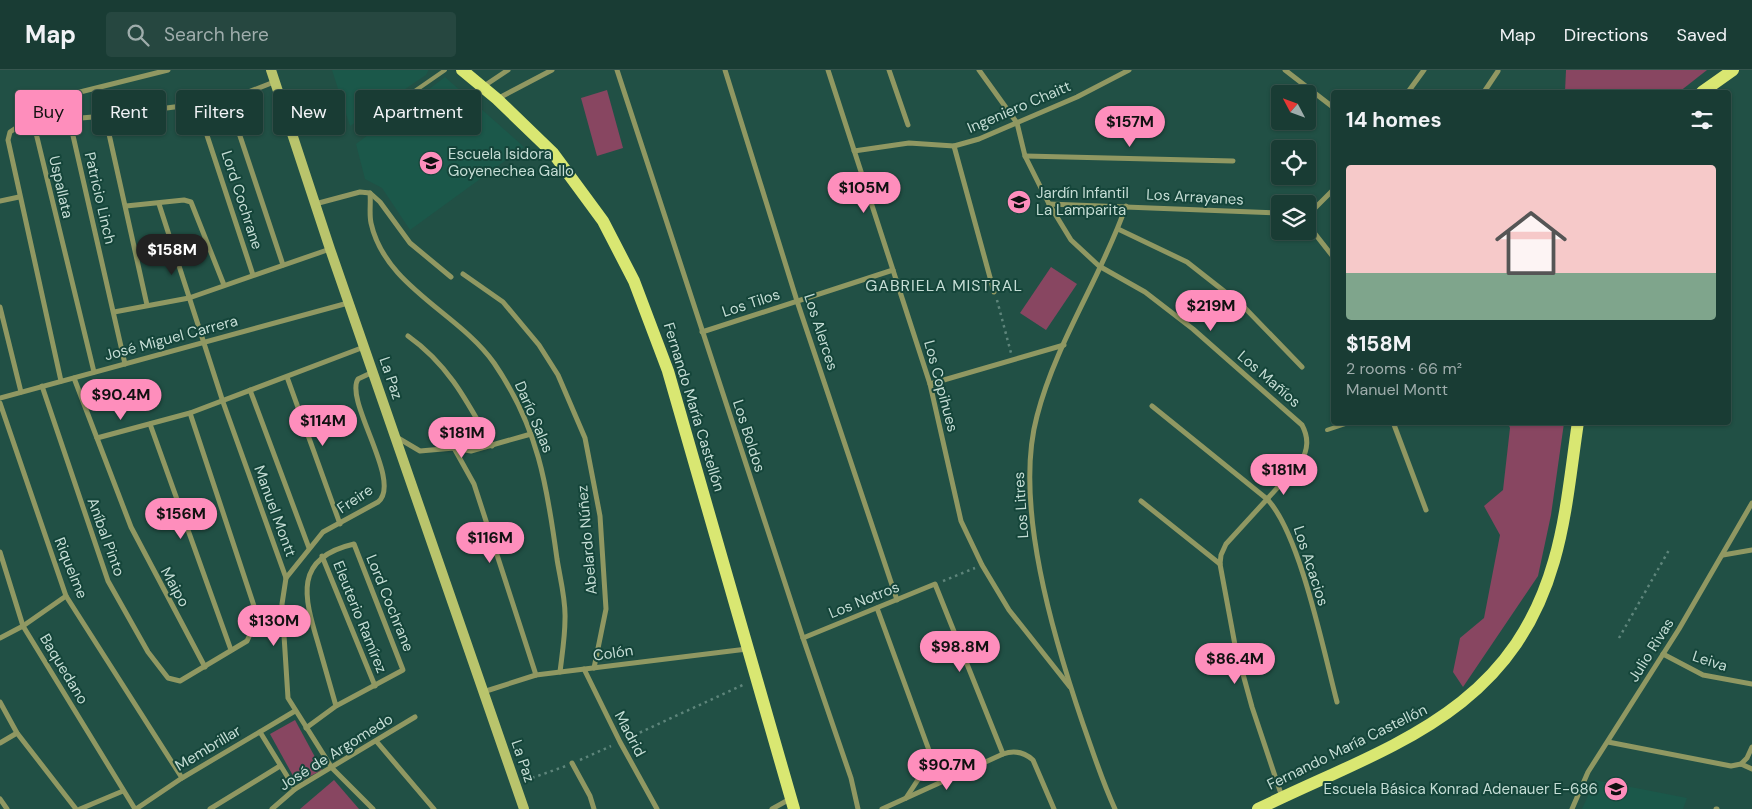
<!DOCTYPE html>
<meta charset="utf-8">
<style>
:root{--surface:#193c34;--page:#264740;--text:#f1f3f6;--muted:#9fadac;--line:#37564f;--accent:#fe8ebc}
body{margin:0;font-family:"DM Sans",sans-serif;background:var(--page);color:var(--text);height:100vh;display:flex;flex-direction:column;font-size:19px;white-space:nowrap}
*{box-sizing:border-box;margin:0}
p{font-size:16px;color:var(--muted)}
.icon{flex:none;width:28px;height:28px;fill:none;stroke:currentColor;stroke-width:2;stroke-linecap:round;stroke-linejoin:round}
.map{position:relative;flex:1;overflow:hidden}
.sheet{position:absolute;left:1331px;top:20px;width:400px;height:335px;display:flex;flex-direction:column;background:var(--surface);border-radius:5px;box-shadow:0 1px 4px #0004,0 0 0 1px var(--line)}
.sheet>*{flex:none}
.guide{position:absolute;left:15px;top:20px;width:475px;height:45px;display:flex;gap:10px}
.needle{width:32px;rotate:311deg}
.tools{position:absolute;left:1271px;top:15px;display:grid;gap:10px}
.tools a{display:grid;place-items:center;width:45px;height:45px;border-radius:5px;background:var(--surface);box-shadow:0 1px 4px #0004,0 0 0 1px var(--line);font-size:25px}
.price{position:absolute;translate:-50% -42px;padding:0 11px;border-radius:18px;background:var(--accent);color:#111;font-size:16px;line-height:32px;filter:drop-shadow(0 1px 2px #0008)}
.price::after{content:'';position:absolute;left:50%;top:30px;width:15px;height:11px;margin-left:-8px;background:inherit;clip-path:polygon(0 0,100% 0,50% 100%)}
.price.on{background:#222;color:#fff}
ul{padding:0;list-style:none}
li{display:grid;align-content:center;gap:10px;height:265px;padding:0 15px}
li span{display:grid;place-items:center;height:155px;border-radius:5px;color:#555}
li>.icon{margin-inline-start:auto}
span .icon{width:90px;height:90px;fill:#fffc;stroke-width:1}
li b{font-size:21px}
h2{display:flex;justify-content:space-between;align-items:center;height:60px;padding:0 15px;font-size:21px}
.chip{padding:0 18px;border-radius:5px;background:var(--surface);box-shadow:0 1px 4px #0004,0 0 0 1px var(--line);font-size:18px;line-height:45px}
.chip.on{background:var(--accent);color:#111}
header{display:flex;align-items:center;gap:30px;box-sizing:border-box;height:70px;padding:0 25px;background:var(--surface);border-bottom:1px solid var(--line)}
header strong{font-size:24px}
nav{display:flex;gap:28px;margin-inline-start:auto;font-size:18px}
.search{width:350px;height:45px;background:var(--page);display:flex;align-items:center;gap:12px;box-sizing:border-box;padding:0 18px;border-radius:5px;color:var(--muted);font-size:19px}
.map>svg:first-child{display:block}
.built{fill:#1b584a}
.green{fill:#884661}
.lines{fill:none;stroke-linecap:round;stroke-linejoin:round}
.path{stroke:#5e857b;stroke-width:2.5;stroke-dasharray:2.5 4;stroke-linecap:butt}
.lane{stroke:#909862;stroke-width:4}
.street{stroke:#909862;stroke-width:5}
.secondary{stroke:#b9c46c;stroke-width:10}
.primary{stroke:#d9e772;stroke-width:12}
.labels{text-anchor:middle;dominant-baseline:central;stroke-width:4;stroke-linejoin:round;paint-order:stroke}
.street-label{font-size:15px;fill:#c5ddd5;stroke:#15453a}
.poi-label{font-size:15px;fill:#c5ddd5;stroke:#15453a;text-anchor:start}
.neighbourhood-label{font-size:16px;letter-spacing:1px;fill:#c5ddd5;stroke:#15453a}
</style>
<header>
<strong>Map</strong>
<div class="search"><svg class="icon" aria-label="search" viewBox="0 0 24 24"><circle cx="10" cy="10" r="6"/><path d="M15 15l6 6"/></svg>Search here</div>
<nav><a>Map</a><a>Directions</a><a>Saved</a></nav>
</header>
<div class="map">
<svg width="1752" height="739" viewBox="0 0 1752 739">
<rect width="100%" height="100%" fill="#215045"/>
<g class="built">
<polygon points="332,0 428,0 428,1 426,5 350,56"/>
<polygon points="445,7 524,77 410,160 382,118 365,109 356,74"/>
<polygon points="1595,710 1687,728 1683,739 1582,739"/>
</g>
<g class="green">
<polygon points="1566,0 1707,0 1679,22 1565,22"/>
<polygon points="607,20 623,78 597,86 581,28"/>
<polygon points="1051,197 1077,214 1046,260 1020,243"/>
<polygon points="1508,353 1564,353 1551,445 1538,506 1463,617 1453,602 1460,568 1484,548 1500,465 1484,436 1503,420 1510,358"/>
<polygon points="295,650 322,700 297,713 270,664"/>
<polygon points="334,710 359,739 300,739"/>
</g>
<g class="lines">
<g class="path">
<polyline points="997,230 1011,283"/>
<polyline points="943,511 975,498"/>
<polyline points="1619,568 1669,480"/>
<polyline points="628,668 745,614"/>
<polyline points="580,690 611,676"/>
<polyline points="526,710 566,696"/>
</g>
<g class="lane">
<polyline points="373,50 445,0"/>
<polyline points="1327,360 1351,352"/>
</g>
<g class="street">
<polyline points="617,0 803,568 851,708 858,739"/>
<polyline points="725,0 797,231 897,530"/>
<polyline points="828,0 930,314 961,451 982,495 1009,540 1070,617"/>
<polyline points="889,0 908,55"/>
<path d="M 979,0 L 1017,53 L 1025,86 L 1049,134 L 1071,170 L 1099,196 L 1145,222 L 1193,259 L 1302,355 C 1309,368 1308,379 1301,392 L 1226,474 L 1221,485 L 1220,494 L 1235,575 L 1252,637 L 1282,727"/>
<polyline points="1285,0 1334,38"/>
<polyline points="484,16 508,0"/>
<polyline points="1408,22 1424,0"/>
<polyline points="1484,22 1498,1"/>
<polyline points="64,26 125,294"/>
<polyline points="497,29 552,0"/>
<polyline points="228,30 283,195"/>
<polyline points="197,35 253,205"/>
<polyline points="105,46 147,235"/>
<polyline points="954,76 994,222"/>
<polyline points="854,81 909,73 954,76 979,69 1077,27 1129,0"/>
<polyline points="1025,86 1233,91"/>
<path d="M 370,123 C 371,133 369,144 371,153 C 385,217 459,243 494,293 C 538,357 547,415 557,489 C 560,508 566,530 565,549 C 565,567 562,585 560,602"/>
<polyline points="0,131 19,127"/>
<polyline points="159,134 223,332 286,508 282,534 288,628 332,698 373,739"/>
<polyline points="315,134 360,122 370,123 380,132 410,173 451,207"/>
<polyline points="1049,134 1280,143"/>
<polyline points="126,136 184,130 191,132 224,215"/>
<polyline points="1308,145 1334,119"/>
<polyline points="1309,145 1312,160 1334,188"/>
<polyline points="1118,159 1187,192 1243,236 1302,297"/>
<polyline points="463,204 503,232 539,275 558,305 585,368 600,446 606,539 594,598"/>
<polyline points="0,237 21,322"/>
<polyline points="114,242 189,228 330,179"/>
<polyline points="702,262 893,200"/>
<path d="M 408,266 C 449,295 468,333 492,376"/>
<polyline points="94,302 35,59 69,49 105,46 228,30 274,12"/>
<polyline points="287,307 340,454"/>
<polyline points="74,308 131,457 205,597"/>
<polyline points="61,311 8,70 10,62 64,26 168,0"/>
<polyline points="930,314 1064,275"/>
<polyline points="42,316 108,511 148,582 168,608 180,611 247,571 253,558 255,539 190,343"/>
<polyline points="250,320 309,478"/>
<polyline points="0,328 348,233"/>
<polyline points="0,333 66,526 182,708"/>
<path d="M 1152,336 L 1267,429 C 1300,463 1324,583 1337,632"/>
<polyline points="1393,352 1426,440"/>
<polyline points="150,354 231,580"/>
<polyline points="97,368 190,343 364,277"/>
<polyline points="398,368 420,381 454,378 471,381 531,364"/>
<polyline points="454,378 474,414 536,605"/>
<polyline points="1141,431 1220,494"/>
<polyline points="0,482 23,556 135,739"/>
<polyline points="1723,485 1752,480"/>
<polyline points="322,486 375,616"/>
<path d="M 286,508 L 323,462 L 378,432 C 403,412 344,331 358,309 L 373,302"/>
<polyline points="877,538 930,683 929,693 906,728"/>
<polyline points="0,568 23,556 66,526"/>
<polyline points="803,568 935,514 1003,684"/>
<polyline points="1663,584 1703,605 1752,614"/>
<polyline points="584,599 620,672 657,739"/>
<polyline points="483,622 536,605 747,579"/>
<polyline points="0,632 17,663 76,739"/>
<path d="M 306,658 L 336,636 L 403,600 L 354,474 C 293,488 304,527 318,573 C 324,594 330,615 336,636"/>
<polyline points="260,662 295,719"/>
<polyline points="377,672 434,739"/>
<polyline points="1608,672 1731,696 1741,694 1752,699"/>
<polyline points="0,673 17,663"/>
<polyline points="572,693 590,726 594,739"/>
<polyline points="1741,694 1747,688 1752,677"/>
<polyline points="0,729 7,739"/>
<polyline points="80,739 123,721"/>
<polyline points="136,739 182,708 295,641"/>
<polyline points="210,739 280,696"/>
<polyline points="272,739 295,719 415,647"/>
<polyline points="772,739 790,729"/>
<path d="M 882,739 L 1003,684 C 1014,680 1024,682 1033,690 L 1054,739"/>
<path d="M 1115,739 C 1102,711 1093,682 1083,654 C 1054,569 1013,434 1037,346 C 1056,272 1101,208 1126,136"/>
<polyline points="1572,739 1588,702 1679,559 1752,433"/>
<polyline points="1716,739 1717,739"/>
</g>
<polyline class="secondary" points="271,0 330,179 524,739"/>
<g class="primary">
<polyline points="462,0 497,29 553,83 603,151 634,211 668,301 794,739"/>
<polyline points="1702,22 1733,0"/>
<path d="M 1258,739 C 1387,676 1510,645 1554,491 C 1567,446 1571,398 1578,352"/>
</g>
</g>
<defs>
<g id="school-disc" transform="scale(1.25)"><circle r="9.5" fill="#fe8ebc" stroke="#15453a"/><path d="M0-5L7-2L0 1L-7-2ZM-4 1L0 2.5L4 1V4Q0 6-4 4Z" fill="#111"/></g>
</defs>
<g fill-rule="evenodd">
<use href="#school-disc" x="431" y="93"/>
<use href="#school-disc" x="1019" y="132"/>
<use href="#school-disc" x="1616" y="719"/>
</g>
<g class="labels">
<g class="street-label">
<text transform="translate(1019 37) rotate(-23)">Ingeniero Chaitt</text>
<text transform="translate(61 117) rotate(77)">Uspallata</text>
<text transform="translate(1195 127) rotate(3)">Los Arrayanes</text>
<text transform="translate(100 128) rotate(77)">Patricio Linch</text>
<text transform="translate(242 130) rotate(72)">Lord Cochrane</text>
<text transform="translate(751 233) rotate(-18)">Los Tilos</text>
<text transform="translate(821 262) rotate(72)">Los Alerces</text>
<text transform="translate(171 268) rotate(-15)">José Miguel Carrera</text>
<text transform="translate(391 308) rotate(71)">La Paz</text>
<text transform="translate(1269 309) rotate(41)">Los Mañíos</text>
<text transform="translate(941 316) rotate(75)">Los Copihues</text>
<text transform="translate(694 337) rotate(73)">Fernando María Castellón</text>
<text transform="translate(534 347) rotate(67)">Darío Salas</text>
<text transform="translate(749 366) rotate(72)">Los Boldos</text>
<text transform="translate(355 429) rotate(-34)">Freire</text>
<text transform="translate(1021 435) rotate(-94)">Los Litres</text>
<text transform="translate(275 441) rotate(70)">Manuel Montt</text>
<text transform="translate(106 467) rotate(70)">Aníbal Pinto</text>
<text transform="translate(587 470) rotate(-95)">Abelardo Núñez</text>
<text transform="translate(1311 496) rotate(72)">Los Acacios</text>
<text transform="translate(71 498) rotate(68)">Riquelme</text>
<text transform="translate(175 517) rotate(61)">Maipo</text>
<text transform="translate(864 530) rotate(-22)">Los Notros</text>
<text transform="translate(390 533) rotate(68)">Lord Cochrane</text>
<text transform="translate(360 547) rotate(68)">Eleuterio Ramírez</text>
<text transform="translate(1651 580) rotate(-58)">Julio Rivas</text>
<text transform="translate(613 583) rotate(-8)">Colón</text>
<text transform="translate(1710 591) rotate(18)">Leiva</text>
<text transform="translate(64 599) rotate(59)">Baquedano</text>
<text transform="translate(630 664) rotate(62)">Madrid</text>
<text transform="translate(1347 677) rotate(-26)">Fernando María Castellón</text>
<text transform="translate(208 678) rotate(-31)">Membrillar</text>
<text transform="translate(336 682) rotate(-32)">José de Argomedo</text>
<text transform="translate(523 691) rotate(71)">La Paz</text>
</g>
<g class="poi-label">
<text x="448" y="84">Escuela Isidora<tspan x="448" dy="17">Goyenechea Gallo</tspan></text>
<text x="1036" y="123">Jardín Infantil<tspan x="1036" dy="17">La Lamparita</tspan></text>
<text x="1598" y="719" text-anchor="end">Escuela Básica Konrad Adenauer E-686</text>
</g>
<g class="neighbourhood-label">
<text x="944" y="215">GABRIELA MISTRAL</text>
</g>
</g>
</svg>
<div class="tools">
<a><svg class="needle" viewBox="-14 -14 28 28"><path d="M0-13l5 13h-10z" fill="#e53935"/><path d="M0 13l5-13h-10z" fill="#9fadac"/></svg></a>
<a><svg class="icon" aria-label="locate" viewBox="0 0 24 24"><circle cx="12" cy="12" r="6"/><path d="M12 2v4M12 18v4M2 12h4M18 12h4"/></svg></a>
<a><svg class="icon" aria-label="layers" viewBox="0 0 24 24"><path d="M12 4l9 5-9 5-9-5zM3 14l9 5 9-5"/></svg></a>
</div>
<b class="price" style="left:1130px;top:78px">$157M</b>
<b class="price" style="left:864px;top:144px">$105M</b>
<b class="price on" style="left:172px;top:206px">$158M</b>
<b class="price" style="left:1211px;top:262px">$219M</b>
<b class="price" style="left:121px;top:351px">$90.4M</b>
<b class="price" style="left:323px;top:377px">$114M</b>
<b class="price" style="left:462px;top:389px">$181M</b>
<b class="price" style="left:1284px;top:426px">$181M</b>
<b class="price" style="left:181px;top:470px">$156M</b>
<b class="price" style="left:490px;top:494px">$116M</b>
<b class="price" style="left:274px;top:577px">$130M</b>
<b class="price" style="left:960px;top:603px">$98.8M</b>
<b class="price" style="left:1235px;top:615px">$86.4M</b>
<b class="price" style="left:947px;top:721px">$90.7M</b>
<div class="guide">
<a class="chip on">Buy</a>
<a class="chip">Rent</a>
<a class="chip">Filters</a>
<a class="chip">New</a>
<a class="chip">Apartment</a>
</div>
<section class="sheet">
<h2>14 homes<svg class="icon" aria-label="filters" viewBox="0 0 24 24"><path d="M4 7h16M4 17h16"/><circle cx="9" cy="7" r="2"/><circle cx="15" cy="17" r="2"/></svg></h2>
<ul>
<li><span style="background:linear-gradient(#f6c9c9 70%,#7fa58c 0)"><svg class="icon" aria-label="home" viewBox="0 0 24 24"><path d="M3 11l9-7 9 7M6 9v11h12V9"/></svg></span><div><b>$158M</b><p>2 rooms · 66 m²</p><p>Manuel Montt</p></div></li>
</ul>
</section>
</div>
